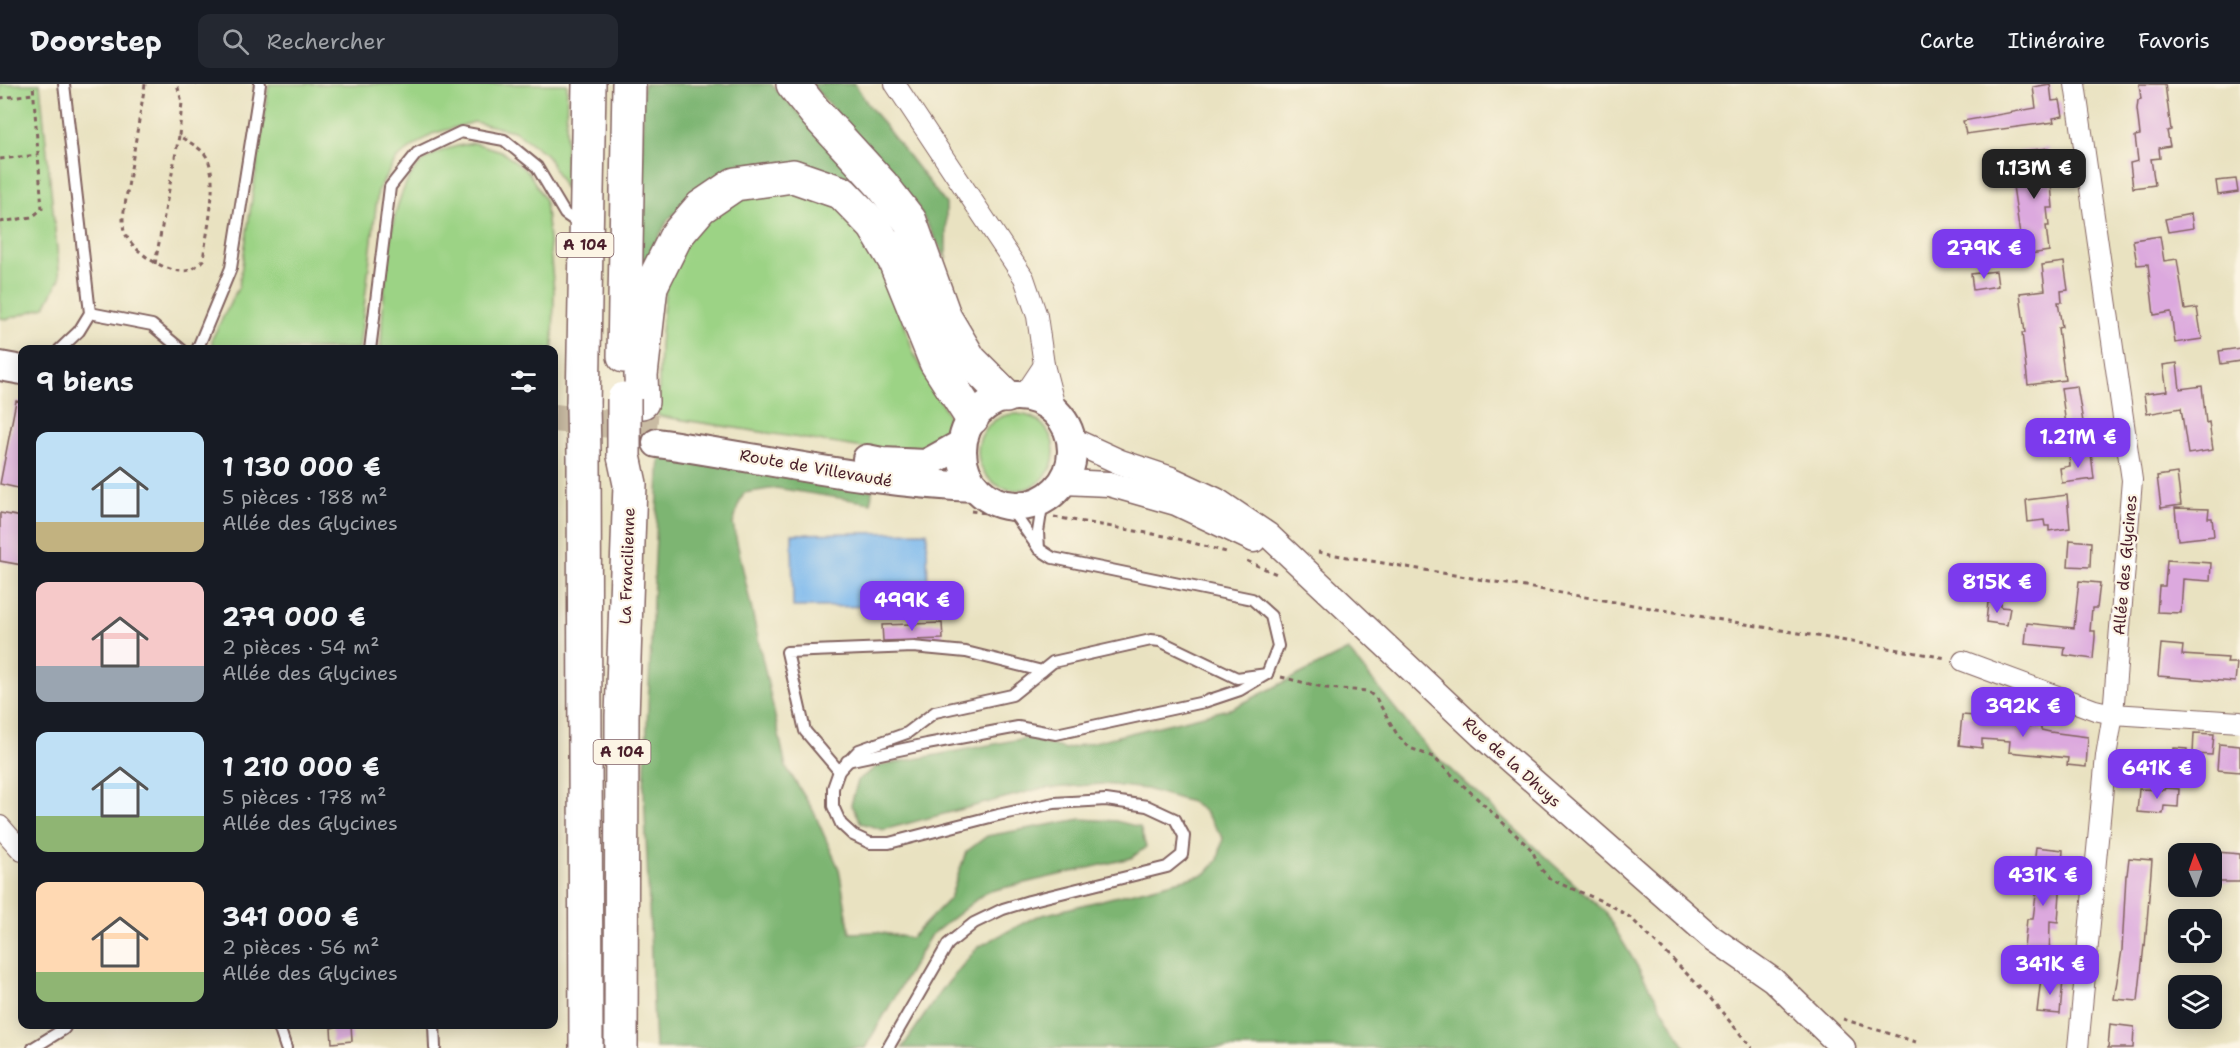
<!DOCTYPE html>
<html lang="fr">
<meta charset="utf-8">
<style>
:root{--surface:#171b24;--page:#242831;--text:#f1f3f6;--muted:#9ea1a6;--line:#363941;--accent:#7c3aed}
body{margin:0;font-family:"Shantell Sans",sans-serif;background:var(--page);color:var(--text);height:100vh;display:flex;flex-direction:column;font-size:22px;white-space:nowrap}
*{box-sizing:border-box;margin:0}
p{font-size:20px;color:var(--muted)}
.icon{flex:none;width:33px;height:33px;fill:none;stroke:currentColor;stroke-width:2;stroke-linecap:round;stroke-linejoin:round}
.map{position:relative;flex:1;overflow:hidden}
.details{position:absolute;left:18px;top:261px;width:540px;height:684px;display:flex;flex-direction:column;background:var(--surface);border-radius:12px;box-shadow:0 3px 15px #0003}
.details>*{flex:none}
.needle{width:39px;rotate:358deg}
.tools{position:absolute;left:2168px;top:759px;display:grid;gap:12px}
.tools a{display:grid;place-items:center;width:54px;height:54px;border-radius:12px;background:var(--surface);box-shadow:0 3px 15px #0003;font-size:30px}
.price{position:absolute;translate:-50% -51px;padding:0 14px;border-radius:12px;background:var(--accent);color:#fff;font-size:20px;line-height:39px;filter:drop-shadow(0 2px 3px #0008)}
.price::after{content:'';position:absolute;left:50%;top:36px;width:18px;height:14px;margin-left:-9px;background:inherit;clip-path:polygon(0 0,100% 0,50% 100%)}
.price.selected{background:#222;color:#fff}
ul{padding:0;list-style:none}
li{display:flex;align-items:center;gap:18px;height:150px;padding:0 18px}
li span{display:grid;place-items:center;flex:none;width:168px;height:120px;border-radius:12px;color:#555}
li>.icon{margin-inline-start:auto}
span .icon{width:72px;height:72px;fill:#fffc;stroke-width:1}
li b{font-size:26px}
h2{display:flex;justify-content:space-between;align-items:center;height:72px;padding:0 18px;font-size:26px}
header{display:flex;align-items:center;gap:36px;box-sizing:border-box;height:84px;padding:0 30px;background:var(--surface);border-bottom:2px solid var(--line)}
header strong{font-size:28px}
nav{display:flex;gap:33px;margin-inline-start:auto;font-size:21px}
.search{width:420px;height:54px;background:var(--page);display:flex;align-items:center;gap:15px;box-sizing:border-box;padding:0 21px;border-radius:12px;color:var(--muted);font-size:22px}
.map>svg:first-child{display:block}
.green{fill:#9cd385;stroke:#737958;stroke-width:1.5}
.forest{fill:#7db572;stroke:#646a4e;stroke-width:1.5}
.water{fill:#7ab8ed;stroke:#626c8c;stroke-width:1.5}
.building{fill:#dca9de}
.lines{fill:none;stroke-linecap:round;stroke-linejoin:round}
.secondary-tunnel{stroke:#c9bba3;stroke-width:28;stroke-dasharray:28 14;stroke-linecap:butt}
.service-casing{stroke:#826360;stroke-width:14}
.minor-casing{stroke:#826360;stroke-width:22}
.tertiary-casing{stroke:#826360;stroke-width:27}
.secondary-casing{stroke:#826360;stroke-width:32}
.motorway-casing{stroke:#826360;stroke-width:36}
.path{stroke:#826360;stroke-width:3;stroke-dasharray:4.5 4.5;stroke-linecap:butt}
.service{stroke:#fff;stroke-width:10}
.minor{stroke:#fff;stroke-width:20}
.tertiary{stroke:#fff;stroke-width:24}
.secondary{stroke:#fff;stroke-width:28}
.motorway{stroke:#fff;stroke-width:33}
.motorway-bridge-casing{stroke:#826360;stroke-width:36;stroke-linecap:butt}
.motorway-bridge{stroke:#fff;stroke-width:33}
.labels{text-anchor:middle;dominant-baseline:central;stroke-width:4.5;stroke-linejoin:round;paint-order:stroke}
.shield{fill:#fcf5e5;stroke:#7f5f63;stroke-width:1.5}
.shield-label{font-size:15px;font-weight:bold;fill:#4a1f2b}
.street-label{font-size:16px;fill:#4a1f2b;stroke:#fcf5e5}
</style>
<header>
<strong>Doorstep</strong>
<div class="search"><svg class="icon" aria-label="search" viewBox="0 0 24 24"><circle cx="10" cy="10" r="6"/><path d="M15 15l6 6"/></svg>Rechercher</div>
<nav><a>Carte</a><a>Itinéraire</a><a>Favoris</a></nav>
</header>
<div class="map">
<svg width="2240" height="964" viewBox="0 0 2240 964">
<rect width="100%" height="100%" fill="#fcf5e5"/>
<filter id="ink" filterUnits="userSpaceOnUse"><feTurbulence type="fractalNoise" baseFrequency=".0167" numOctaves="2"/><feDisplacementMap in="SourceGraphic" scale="12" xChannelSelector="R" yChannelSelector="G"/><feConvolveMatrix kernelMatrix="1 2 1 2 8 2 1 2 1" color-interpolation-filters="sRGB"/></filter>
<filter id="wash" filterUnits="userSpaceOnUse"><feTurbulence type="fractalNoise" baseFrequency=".008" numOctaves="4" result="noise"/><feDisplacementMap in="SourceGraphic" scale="24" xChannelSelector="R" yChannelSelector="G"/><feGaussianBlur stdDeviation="1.35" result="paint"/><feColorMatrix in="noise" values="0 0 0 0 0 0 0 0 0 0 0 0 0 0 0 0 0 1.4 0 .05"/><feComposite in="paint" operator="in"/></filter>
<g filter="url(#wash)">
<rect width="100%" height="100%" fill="#e9e2c1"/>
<g class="green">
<polygon points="0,0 40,0 60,194 45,223 8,235 0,234"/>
<polygon points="269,0 567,0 565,105 546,70 514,47 474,38 432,50 397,74 378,106 359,265 213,265 212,255 239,202"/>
<path d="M 474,59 L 501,67 L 529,89 L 545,116 L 554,207 L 553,265 L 381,265 C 383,220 385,114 419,81 C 434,67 454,62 474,59 Z"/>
<path d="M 804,105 L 846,123 L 870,153 L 902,232 L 913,268 L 947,329 L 949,343 C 932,368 924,365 896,369 L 658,332 L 660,261 L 666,198 L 688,151 L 726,118 Z"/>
<circle cx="1016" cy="368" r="38"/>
</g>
<g class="forest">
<polygon points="643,0 771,0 826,57 890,135 814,84 759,80 705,99 668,136 641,186"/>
<polygon points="811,0 855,0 867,19 946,120 946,174 913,115"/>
<polygon points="660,369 872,406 871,419 776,404 744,409 738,422 733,440 786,683 813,726 839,785 850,849 877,848 911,854 950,814 966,768 987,752 1081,735 1116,737 1140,743 1146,763 1131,774 986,808 930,852 865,964 655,964 644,705"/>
<polygon points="1348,566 1426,663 1605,828 1686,964 902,964 941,907 978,863 1035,833 1205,790 1218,776 1223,754 1205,728 1191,718 1146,705 1103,700 1039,705 883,746 861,739 851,721 858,696 878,682 1026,654 1065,665 1233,624"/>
</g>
<polygon class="water" points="927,448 928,522 793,523 792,450"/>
<g id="blocks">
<g class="building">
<polygon points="2050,0 2052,17 2060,16 2063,32 2053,34 2054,38 1966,50 1963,37 2036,24 2033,3"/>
<polygon points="2139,0 2165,0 2171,46 2167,47 2170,62 2159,64 2160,74 2151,75 2155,101 2133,104 2130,79 2138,77 2135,52 2140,51 2137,25 2138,16 2141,15"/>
<polygon points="2048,64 2053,124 2047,124 2049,142 2046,142 2049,167 2023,171 2012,95 2021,93 2018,68"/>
<polygon points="2236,95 2238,108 2218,111 2216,97"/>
<polygon points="2191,130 2193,144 2168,148 2165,135"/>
<polygon points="2160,152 2164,177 2177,175 2185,226 2197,224 2202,255 2175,259 2171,228 2154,231 2148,180 2137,181 2133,156"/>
<polygon points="2064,178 2068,206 2061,207 2062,218 2058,218 2062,243 2058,244 2065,296 2028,301 2022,249 2025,249 2020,209 2045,206 2042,181"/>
<polygon points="1996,187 1998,202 1973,206 1971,190"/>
<polygon points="2240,264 2240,277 2221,280 2219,267"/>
<polygon points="2177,279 2180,305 2202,302 2206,339 2209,338 2213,366 2188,370 2181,324 2147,330 2144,310 2167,307 2163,281"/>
<polygon points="2077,302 2083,338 2066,341 2061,304"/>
<polygon points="16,317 22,318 22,405 0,400"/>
<polygon points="2091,369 2094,395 2062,399 2060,384 2070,382 2069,372"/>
<polygon points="2177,389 2181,421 2161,424 2157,392"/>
<polygon points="2067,411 2070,444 2049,447 2049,442 2045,442 2044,436 2028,438 2026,416"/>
<polygon points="2175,424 2209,425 2208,434 2212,434 2214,452 2178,456"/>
<polygon points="0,429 22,433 22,481 0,477"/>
<polygon points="2070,456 2091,458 2090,483 2068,482"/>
<polygon points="2167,476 2211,479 2210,497 2183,495 2181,529 2157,528 2159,502 2165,502"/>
<polygon points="2079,497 2100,499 2097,524 2092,524 2090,547 2095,547 2095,553 2093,575 2064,571 2065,564 2025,560 2027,539 2074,544"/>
<polygon points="1988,518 2001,520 2001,523 2010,524 2007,541 1986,538"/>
<polygon points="942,539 943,555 883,557 882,541"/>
<polygon points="2161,560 2183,562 2182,571 2228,574 2227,579 2237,579 2235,598 2158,592"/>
<polygon points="1975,629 2013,632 2012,640 2041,643 2041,646 2050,648 2088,653 2086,683 2067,681 2068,674 2009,668 2010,657 1982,655 1982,664 1959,661 1962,631 1975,632"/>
<polygon points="2194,649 2214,650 2212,671 2193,670"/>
<polygon points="2219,660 2240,662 2240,688 2217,686"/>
<polygon points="2174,664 2187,665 2187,678 2173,679"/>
<polygon points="2165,704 2179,705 2178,723 2164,722 2163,730 2137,728 2139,705 2164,706"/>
<polygon points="2036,763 2063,766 2058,838 2050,837 2049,885 2022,883 2027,835 2033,835 2037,802 2032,801"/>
<polygon points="2217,768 2240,770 2240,798 2214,798"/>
<polygon points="2129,774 2152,776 2145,862 2144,861 2138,917 2114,915 2122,866 2126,791 2127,791"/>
<polygon points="2041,894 2063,896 2060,930 2037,928"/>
<polygon points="335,940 351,940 352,957 332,959 331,944 335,943"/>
<polygon points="2110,940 2134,943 2133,964 2108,964"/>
</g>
</g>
</g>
<g filter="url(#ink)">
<use href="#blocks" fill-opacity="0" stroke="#826360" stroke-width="1.5"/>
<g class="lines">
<polyline class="secondary-tunnel" points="554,334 657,345"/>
<g class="service-casing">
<g id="service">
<polyline points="90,229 152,241 182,266"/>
<polyline points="59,266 79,247 90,229 64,0"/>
<polyline points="197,266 231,184 260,0"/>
<polyline points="370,266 390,103 417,69 461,48 504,56 537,83 565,130 581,141"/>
<polyline points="1039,465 1038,448 1043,416"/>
<polyline points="847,677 927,660 1018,643 1056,650 1204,618 1240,606 1267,590 1278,562 1271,532 1252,515 1053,474 1039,465 1008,421"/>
<polyline points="839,687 805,647 787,568 913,563 966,568 1042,587"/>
<polyline points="278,940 286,964"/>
<polyline points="434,940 435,964"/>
<polyline points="33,964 64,945 67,940"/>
<polyline points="888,964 948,860 974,839 1003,825 1029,817 1167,783 1182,771 1184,752 1175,735 1147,722 1106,716 1054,719 998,731 889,759 870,759 853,751 841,740 833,722 833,704 839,687 859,666 907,649 935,628 1012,611 1053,578 1151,556 1160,557 1237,594 1267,590"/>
</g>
</g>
<g class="minor-casing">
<g id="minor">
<polyline points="895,0 1024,194 1037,232 1044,281 1056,327"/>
<polyline points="2075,0 2132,396 2113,630 2106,672 2078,964"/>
<polyline points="1024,311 1044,281"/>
<polyline points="1963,577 2095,626 2113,630 2240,638"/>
<polyline points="0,742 22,767"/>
</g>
</g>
<g class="tertiary-casing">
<g id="tertiary">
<polyline points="1072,356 1120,378 1171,395 1216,416 1268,451 1481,651 1711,853 1773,896 1843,964"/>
<polyline points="1063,398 1109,400 1176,419 1254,456"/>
</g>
</g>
<g class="secondary-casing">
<g id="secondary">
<polyline points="0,282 22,286"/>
<circle cx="1017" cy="367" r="55"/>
<path d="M 657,359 C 763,374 868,399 975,403"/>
<polyline points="867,375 882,378 926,380 962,360"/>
</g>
</g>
<g class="motorway-casing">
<g id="motorway">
<polyline points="793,0 815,28 882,101 910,137 945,234 970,276 1006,312"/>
<polyline points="624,272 629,0"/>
<polyline points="642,318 641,291 651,202 676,152 701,123 735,100 793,92 842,109 874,142 895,177 936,278 972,334"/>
<polyline points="583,322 589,0"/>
<polyline points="584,370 586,964"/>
<polyline points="621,964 622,632 630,400 624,372"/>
</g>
</g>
<g class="path">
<path d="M 145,0 L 123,133 C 123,137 123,143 124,147 C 131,166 163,188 184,187 C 192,187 198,181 203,176 C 206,150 222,87 203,68 C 197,62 187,57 179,52 L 182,18 L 177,0"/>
<polyline points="196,0 197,0"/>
<polyline points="0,14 34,10"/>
<polyline points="0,75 38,71"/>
<polyline points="0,138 32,133 42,125 33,0"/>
<polyline points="155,180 179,52"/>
<polyline points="971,427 1000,431"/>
<polyline points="1054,433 1171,453 1230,469"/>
<polyline points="1318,468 1947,574"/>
<polyline points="1247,477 1279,491"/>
<polyline points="1281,593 1326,604 1367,607 1376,614 1398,652 1410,664 1433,673 1532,766 1540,784 1551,796 1609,820 1631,834 1706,909 1752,964"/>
<polyline points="1843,935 1916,958"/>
</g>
<use href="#service" class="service"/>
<use href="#minor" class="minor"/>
<use href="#tertiary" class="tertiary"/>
<use href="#secondary" class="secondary"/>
<use href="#motorway" class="motorway"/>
<g class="motorway-bridge-casing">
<g id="motorway-bridge">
<polyline points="583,322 584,370"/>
<polyline points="624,372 624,315"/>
</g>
</g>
<use href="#motorway-bridge" class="motorway-bridge"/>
</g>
</g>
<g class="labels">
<g class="shield">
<rect x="556.5" y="149" width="57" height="24" rx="4.5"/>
<rect x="593.5" y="656" width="57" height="24" rx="4.5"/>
</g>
<g class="shield-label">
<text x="585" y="161">A 104</text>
<text x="622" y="668">A 104</text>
</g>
<g class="street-label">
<text transform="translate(816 384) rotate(10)">Route de Villevaudé</text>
<text transform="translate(2125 481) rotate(-85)">Allée des Glycines</text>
<text transform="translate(627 482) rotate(-88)">La Francilienne</text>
<text transform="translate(1512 678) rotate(42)">Rue de la Dhuys</text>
</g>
</g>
</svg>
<div class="tools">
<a><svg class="needle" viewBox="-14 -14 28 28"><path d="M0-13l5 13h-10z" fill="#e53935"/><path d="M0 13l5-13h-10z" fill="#9ea1a6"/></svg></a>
<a><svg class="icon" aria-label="locate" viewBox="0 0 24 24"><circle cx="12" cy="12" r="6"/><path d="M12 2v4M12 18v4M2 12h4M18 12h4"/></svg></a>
<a><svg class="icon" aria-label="layers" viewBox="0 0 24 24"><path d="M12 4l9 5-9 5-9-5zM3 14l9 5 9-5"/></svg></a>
</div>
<b class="price selected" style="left:2034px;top:116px">1.13M €</b>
<b class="price" style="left:1984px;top:196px">279K €</b>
<b class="price" style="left:2078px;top:385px">1.21M €</b>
<b class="price" style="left:1997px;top:530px">815K €</b>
<b class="price" style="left:912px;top:548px">499K €</b>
<b class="price" style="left:2023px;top:654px">392K €</b>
<b class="price" style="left:2157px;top:716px">641K €</b>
<b class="price" style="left:2043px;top:823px">431K €</b>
<b class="price" style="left:2050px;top:912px">341K €</b>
<section class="details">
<h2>9 biens<svg class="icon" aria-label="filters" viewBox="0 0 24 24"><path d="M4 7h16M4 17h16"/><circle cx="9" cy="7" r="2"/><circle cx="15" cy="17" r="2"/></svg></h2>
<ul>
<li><span style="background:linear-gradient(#bfe0f5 75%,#c2b280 0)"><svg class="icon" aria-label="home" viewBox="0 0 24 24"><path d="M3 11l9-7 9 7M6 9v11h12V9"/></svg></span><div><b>1 130 000 €</b><p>5 pièces · 188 m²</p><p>Allée des Glycines</p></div></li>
<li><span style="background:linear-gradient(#f6c9c9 70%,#9aa5b1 0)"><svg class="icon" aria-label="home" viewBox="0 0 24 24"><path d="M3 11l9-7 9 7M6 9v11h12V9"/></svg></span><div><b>279 000 €</b><p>2 pièces · 54 m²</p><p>Allée des Glycines</p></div></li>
<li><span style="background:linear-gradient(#bfe0f5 70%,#8fb573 0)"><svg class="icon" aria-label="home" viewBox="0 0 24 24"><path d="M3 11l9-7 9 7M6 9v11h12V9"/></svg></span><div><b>1 210 000 €</b><p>5 pièces · 178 m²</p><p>Allée des Glycines</p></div></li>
<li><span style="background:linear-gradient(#ffd9b3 75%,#8fb573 0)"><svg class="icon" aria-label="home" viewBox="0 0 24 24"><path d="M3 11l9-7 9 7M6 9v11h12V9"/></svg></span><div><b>341 000 €</b><p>2 pièces · 56 m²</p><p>Allée des Glycines</p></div></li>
</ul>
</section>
</div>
